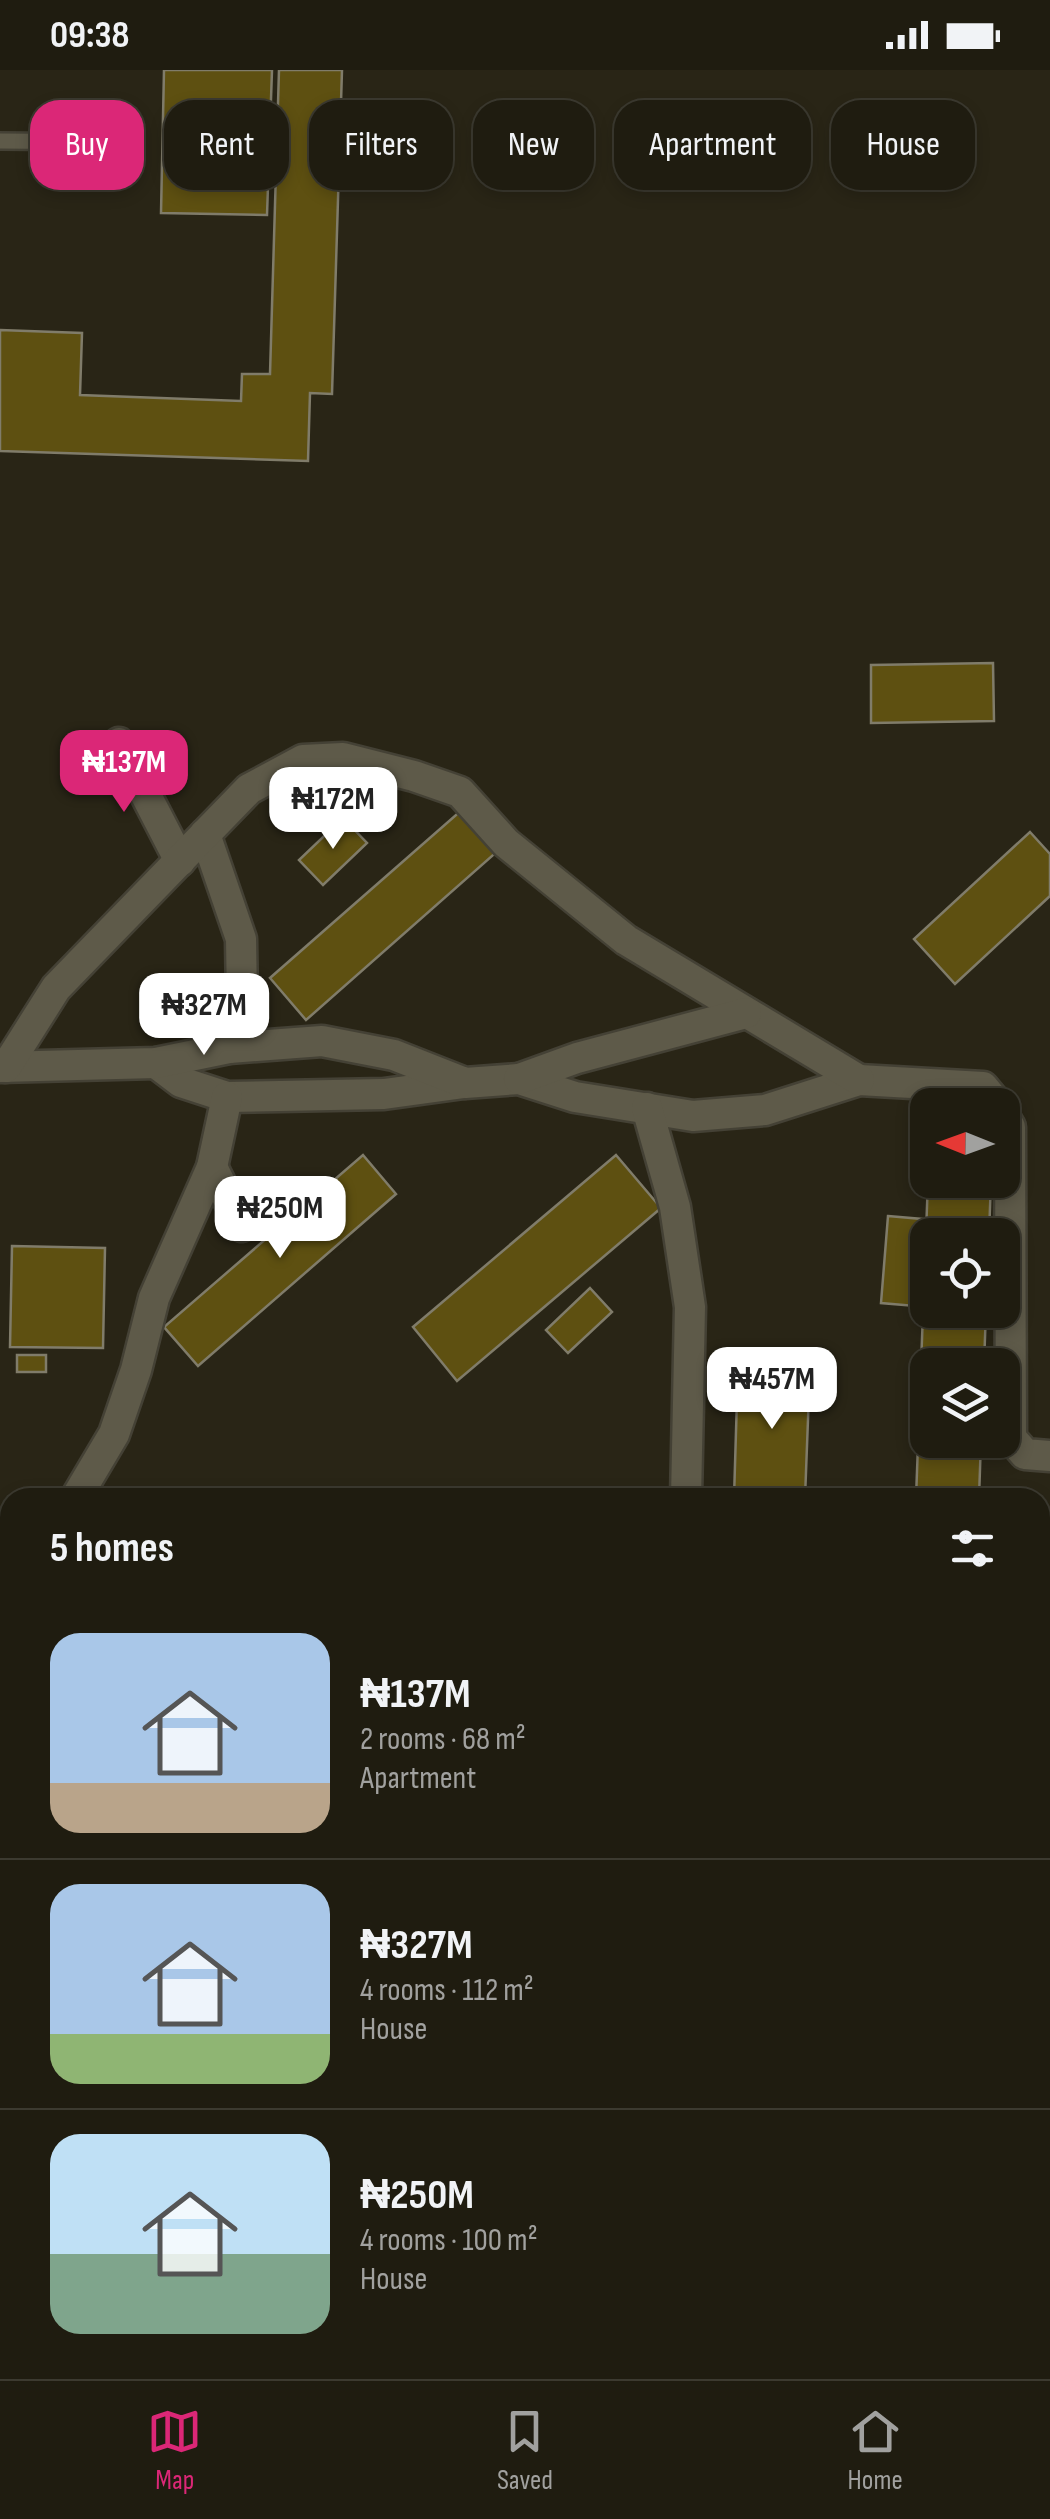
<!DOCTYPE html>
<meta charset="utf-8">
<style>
:root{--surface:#1f1c10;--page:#272519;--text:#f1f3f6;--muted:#a1a19f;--line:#3c3a30;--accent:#db2777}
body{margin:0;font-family:"Sofia Sans Condensed",sans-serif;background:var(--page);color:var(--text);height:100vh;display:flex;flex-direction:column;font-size:38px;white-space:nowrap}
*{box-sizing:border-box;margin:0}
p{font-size:32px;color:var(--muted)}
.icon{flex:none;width:55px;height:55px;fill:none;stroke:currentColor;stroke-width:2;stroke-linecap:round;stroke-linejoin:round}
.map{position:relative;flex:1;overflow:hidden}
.panel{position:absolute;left:0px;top:1418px;width:1050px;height:892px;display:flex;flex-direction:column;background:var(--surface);border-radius:30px 30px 0 0;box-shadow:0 5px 15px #0003,0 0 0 2px var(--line)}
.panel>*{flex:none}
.top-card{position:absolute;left:30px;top:30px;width:990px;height:90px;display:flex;gap:20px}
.needle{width:65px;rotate:271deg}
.buttons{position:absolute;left:910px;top:1018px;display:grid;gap:20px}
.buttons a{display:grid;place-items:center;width:110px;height:110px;border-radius:20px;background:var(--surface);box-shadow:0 5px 15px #0003,0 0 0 2px var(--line);font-size:50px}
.price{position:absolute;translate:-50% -85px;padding:0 22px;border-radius:20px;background:#fff;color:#222;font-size:32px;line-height:65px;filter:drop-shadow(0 2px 5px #0008)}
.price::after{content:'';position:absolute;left:50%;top:60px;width:30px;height:22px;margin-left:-15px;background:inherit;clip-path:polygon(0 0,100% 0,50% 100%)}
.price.selected{background:var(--accent);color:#fff}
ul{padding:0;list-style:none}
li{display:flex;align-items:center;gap:30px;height:250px;padding:0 50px}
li+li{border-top:2px solid var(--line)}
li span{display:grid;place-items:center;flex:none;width:280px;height:200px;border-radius:30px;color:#555}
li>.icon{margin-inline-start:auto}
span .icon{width:120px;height:120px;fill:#fffc;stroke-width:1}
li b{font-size:42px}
h2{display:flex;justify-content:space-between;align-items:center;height:120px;padding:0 50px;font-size:42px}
.chip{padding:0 35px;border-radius:30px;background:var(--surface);box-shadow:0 5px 15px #0003,0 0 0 2px var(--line);font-size:35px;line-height:90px}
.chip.selected{background:var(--accent);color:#fff}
.status{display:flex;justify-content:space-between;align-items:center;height:70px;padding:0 50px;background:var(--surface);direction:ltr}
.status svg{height:28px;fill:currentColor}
.dock{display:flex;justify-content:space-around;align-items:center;height:140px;border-top:2px solid var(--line);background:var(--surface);font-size:28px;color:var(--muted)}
.dock a{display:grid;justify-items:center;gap:5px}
.dock .selected{color:var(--accent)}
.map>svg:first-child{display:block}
.building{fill:#5e5011;stroke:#807c6a;stroke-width:2.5}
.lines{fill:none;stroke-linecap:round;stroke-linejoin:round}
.service-casing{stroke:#444135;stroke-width:20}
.minor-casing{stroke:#444135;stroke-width:35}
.service{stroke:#5e5a49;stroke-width:15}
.minor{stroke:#5e5a49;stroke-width:30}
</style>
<div class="status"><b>09:38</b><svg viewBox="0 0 49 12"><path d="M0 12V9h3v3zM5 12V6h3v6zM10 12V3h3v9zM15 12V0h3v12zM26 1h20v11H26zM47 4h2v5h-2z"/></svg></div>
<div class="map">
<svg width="1050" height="2309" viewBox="0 0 1050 2309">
<rect width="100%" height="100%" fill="#292516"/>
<g class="building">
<polygon points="164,0 272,0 267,145 161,143"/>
<polygon points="279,0 342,0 332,324 310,323 308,391 0,381 0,260 82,263 80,325 241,331 242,304 270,304"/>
<polygon points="993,593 994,651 871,653 871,595"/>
<polygon points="464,738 500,779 306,950 270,908"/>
<polygon points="343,748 367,773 323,815 299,790"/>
<polygon points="1030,762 1050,784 1050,826 955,914 914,869"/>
<polygon points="363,1085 396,1124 198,1296 164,1257"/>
<polygon points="616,1085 661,1138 457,1311 413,1257"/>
<polygon points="928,1110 991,1110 989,1165 928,1165 928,1240 986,1240 984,1295 928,1295 928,1370 981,1370 979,1428 916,1428"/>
<polygon points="888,1146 922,1149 915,1236 881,1233"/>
<polygon points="12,1176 105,1178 103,1278 10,1277"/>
<polygon points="590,1218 612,1242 568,1283 546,1260"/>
<rect x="17" y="1285" width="29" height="17"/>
<polygon points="738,1295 810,1297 805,1428 734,1428"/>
<polygon points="10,1712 10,1746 0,1746 0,1713"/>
</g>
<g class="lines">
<g class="service-casing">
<polyline id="service" points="0,71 116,72"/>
</g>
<g class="minor-casing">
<g id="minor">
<polyline points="119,673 180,791"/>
<polyline points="205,764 241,869 242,929 229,978"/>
<polyline points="156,993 181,1012 227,1027 384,1024 464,1013"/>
<polyline points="0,997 156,993 229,978 322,971 394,985 465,1013 519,1009 575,1027 693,1046 765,1040 859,1010 983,1017 998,1035"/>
<polyline points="6,997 56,918 249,719 303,690 343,688 414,706 460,722 506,773 626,870 859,1010"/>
<polyline points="519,1009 577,988 746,943"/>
<polyline points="647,1038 675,1137 690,1237 686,1428"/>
<polyline points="1002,1043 1010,1057 1011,1368 1025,1384 1050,1386"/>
<polyline points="212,1097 242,1156"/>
<polyline points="76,1428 114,1364 136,1300 154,1228 212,1097 227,1027"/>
<polyline points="0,1533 10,1521"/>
<polyline points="0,2127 10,2122"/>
</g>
</g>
<use href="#service" class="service"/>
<use href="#minor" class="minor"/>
</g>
</svg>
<div class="buttons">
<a><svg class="needle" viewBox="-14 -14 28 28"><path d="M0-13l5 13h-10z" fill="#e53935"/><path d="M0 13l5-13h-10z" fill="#a1a19f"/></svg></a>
<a><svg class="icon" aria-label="locate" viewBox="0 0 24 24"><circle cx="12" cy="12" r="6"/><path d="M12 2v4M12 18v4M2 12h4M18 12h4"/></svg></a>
<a><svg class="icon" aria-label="layers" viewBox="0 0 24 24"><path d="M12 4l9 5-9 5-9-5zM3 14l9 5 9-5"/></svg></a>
</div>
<b class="price selected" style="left:124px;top:745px">₦137M</b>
<b class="price" style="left:333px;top:782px">₦172M</b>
<b class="price" style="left:204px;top:988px">₦327M</b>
<b class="price" style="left:280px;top:1191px">₦250M</b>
<b class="price" style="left:772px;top:1362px">₦457M</b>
<div class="top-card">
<a class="chip selected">Buy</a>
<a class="chip">Rent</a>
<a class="chip">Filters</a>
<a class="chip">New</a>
<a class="chip">Apartment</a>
<a class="chip">House</a>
</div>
<section class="panel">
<h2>5 homes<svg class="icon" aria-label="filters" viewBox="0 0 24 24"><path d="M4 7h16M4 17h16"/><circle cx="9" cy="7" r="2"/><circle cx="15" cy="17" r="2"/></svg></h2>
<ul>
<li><span style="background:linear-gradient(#a9c7e8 75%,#b9a48a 0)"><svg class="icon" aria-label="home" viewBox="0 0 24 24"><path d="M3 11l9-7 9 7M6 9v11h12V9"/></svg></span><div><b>₦137M</b><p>2 rooms · 68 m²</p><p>Apartment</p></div></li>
<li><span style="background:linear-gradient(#a9c7e8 75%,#8fb573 0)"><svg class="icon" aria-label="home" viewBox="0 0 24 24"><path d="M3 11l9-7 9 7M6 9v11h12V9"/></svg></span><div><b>₦327M</b><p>4 rooms · 112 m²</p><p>House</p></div></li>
<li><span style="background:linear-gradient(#bfe0f5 60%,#7fa58c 0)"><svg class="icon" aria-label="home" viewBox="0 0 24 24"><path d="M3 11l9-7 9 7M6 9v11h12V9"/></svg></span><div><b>₦250M</b><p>4 rooms · 100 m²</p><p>House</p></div></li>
</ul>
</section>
</div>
<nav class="dock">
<a class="selected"><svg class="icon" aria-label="map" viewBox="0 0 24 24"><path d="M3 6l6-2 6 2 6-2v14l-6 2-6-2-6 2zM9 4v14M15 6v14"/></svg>Map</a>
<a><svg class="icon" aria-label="saved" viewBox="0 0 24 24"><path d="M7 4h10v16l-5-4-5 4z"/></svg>Saved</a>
<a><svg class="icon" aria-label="home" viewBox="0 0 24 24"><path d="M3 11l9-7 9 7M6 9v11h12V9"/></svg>Home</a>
</nav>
